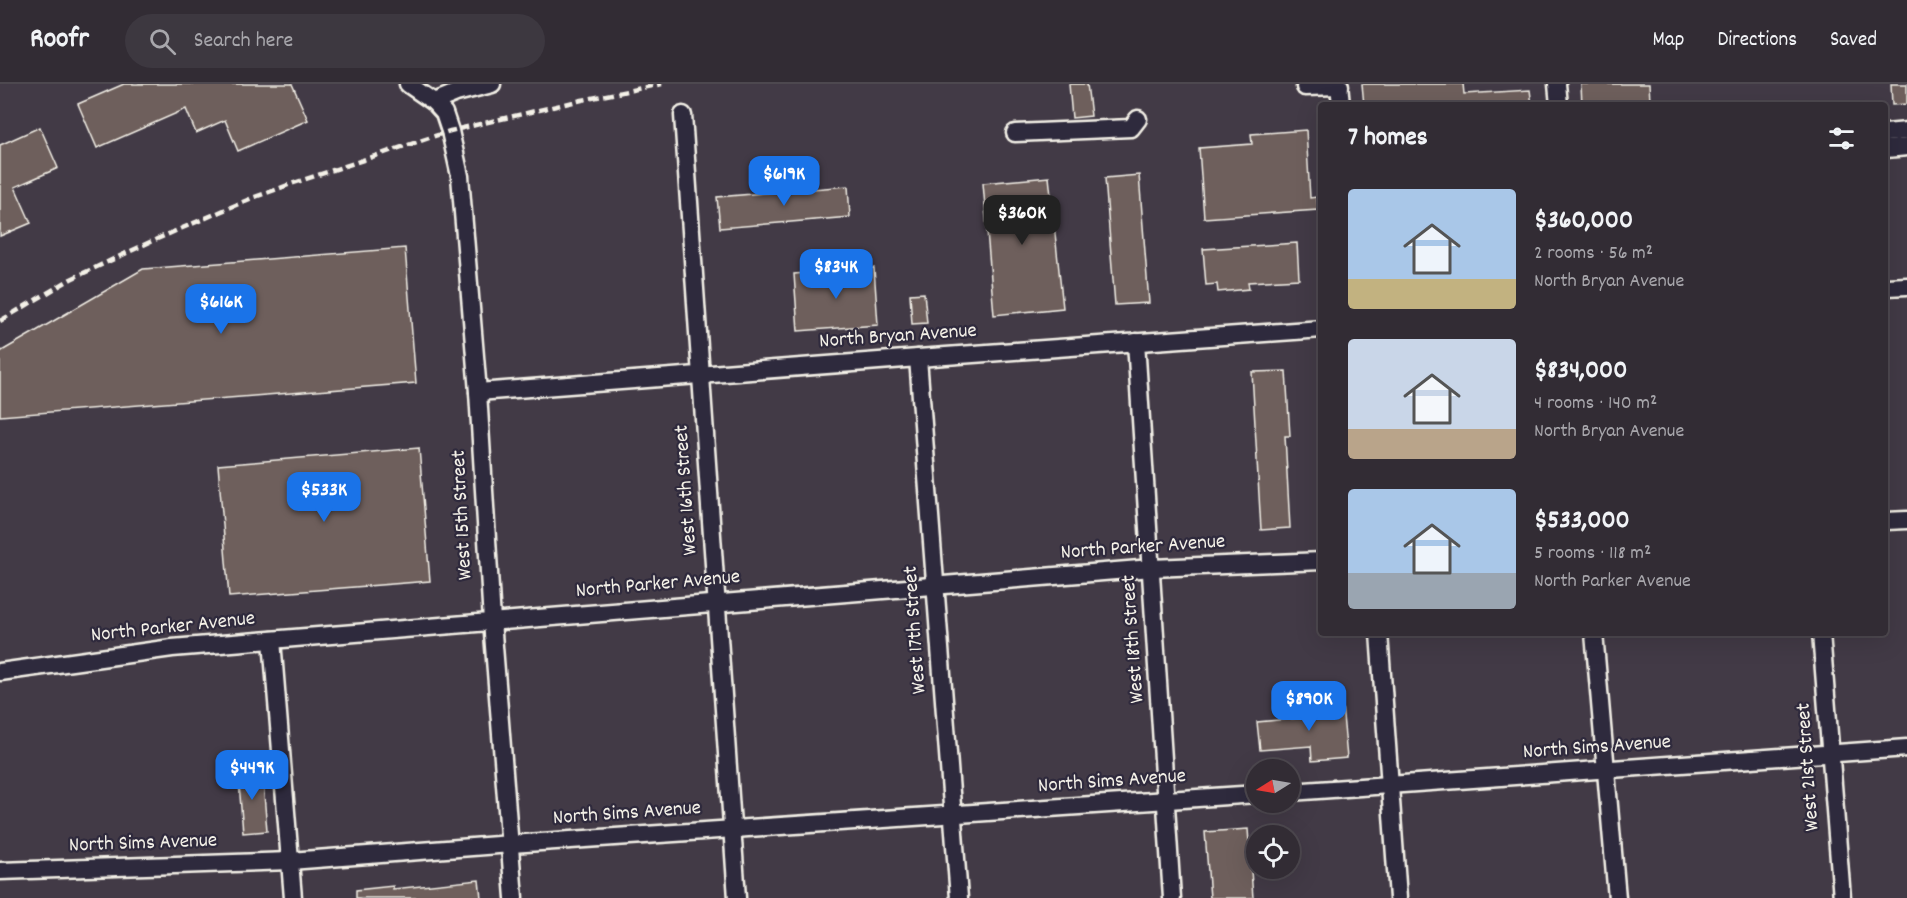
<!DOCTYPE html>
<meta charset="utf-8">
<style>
:root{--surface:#322c34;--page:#3d3840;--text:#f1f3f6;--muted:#a8a7ac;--line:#4d484f;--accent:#1a73e8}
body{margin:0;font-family:Dekko,sans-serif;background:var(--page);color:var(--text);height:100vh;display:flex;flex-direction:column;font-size:22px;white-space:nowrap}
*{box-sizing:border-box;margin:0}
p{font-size:20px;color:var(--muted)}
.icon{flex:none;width:33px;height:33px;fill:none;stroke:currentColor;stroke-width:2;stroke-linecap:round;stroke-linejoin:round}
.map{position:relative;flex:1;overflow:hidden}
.panel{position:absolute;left:1318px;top:18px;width:570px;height:534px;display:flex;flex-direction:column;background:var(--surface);border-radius:6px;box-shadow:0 6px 24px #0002,0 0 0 2px var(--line)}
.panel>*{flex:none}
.needle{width:39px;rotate:259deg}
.buttons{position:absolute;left:1246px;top:675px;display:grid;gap:12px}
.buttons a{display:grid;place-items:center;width:54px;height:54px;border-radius:50%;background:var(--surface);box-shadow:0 6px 24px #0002,0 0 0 2px var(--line);font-size:30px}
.price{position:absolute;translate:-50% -51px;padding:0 14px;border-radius:12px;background:var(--accent);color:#fff;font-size:20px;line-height:39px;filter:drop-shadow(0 2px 3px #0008)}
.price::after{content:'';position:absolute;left:50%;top:36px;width:18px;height:14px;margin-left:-9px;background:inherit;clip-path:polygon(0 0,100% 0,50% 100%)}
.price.active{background:#222;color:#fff}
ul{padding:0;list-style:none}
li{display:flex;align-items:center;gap:18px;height:150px;padding:0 30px}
li span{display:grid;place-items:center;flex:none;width:168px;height:120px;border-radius:6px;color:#555}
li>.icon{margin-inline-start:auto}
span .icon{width:72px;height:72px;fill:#fffc;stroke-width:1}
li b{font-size:26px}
h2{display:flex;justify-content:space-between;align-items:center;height:72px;padding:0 30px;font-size:26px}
header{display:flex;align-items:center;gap:36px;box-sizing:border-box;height:84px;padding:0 30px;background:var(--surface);border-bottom:2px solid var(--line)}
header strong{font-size:28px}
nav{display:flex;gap:33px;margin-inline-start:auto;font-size:21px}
.search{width:420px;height:54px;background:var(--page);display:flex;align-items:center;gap:15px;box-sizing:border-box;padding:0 21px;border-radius:33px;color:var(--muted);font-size:22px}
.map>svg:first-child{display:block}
.building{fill:#6e5e5b;stroke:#f4f1e8;stroke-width:1.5}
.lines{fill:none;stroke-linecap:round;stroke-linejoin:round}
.minor-casing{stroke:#f4f1e8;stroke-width:21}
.minor{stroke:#2f2a3d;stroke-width:16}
.rail{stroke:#f4f1e8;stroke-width:4.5;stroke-dasharray:9 4.5;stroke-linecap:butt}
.labels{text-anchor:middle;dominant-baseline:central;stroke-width:4.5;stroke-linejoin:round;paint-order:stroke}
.street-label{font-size:21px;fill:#f4f1e8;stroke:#2f2a3d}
</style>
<header>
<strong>Roofr</strong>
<div class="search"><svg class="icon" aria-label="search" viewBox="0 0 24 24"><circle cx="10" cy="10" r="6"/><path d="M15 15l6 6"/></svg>Search here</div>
<nav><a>Map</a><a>Directions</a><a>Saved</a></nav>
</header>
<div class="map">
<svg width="1907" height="814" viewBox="0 0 1907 814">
<rect width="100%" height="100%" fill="#423a46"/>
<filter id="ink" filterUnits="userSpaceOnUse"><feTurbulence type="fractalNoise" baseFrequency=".0167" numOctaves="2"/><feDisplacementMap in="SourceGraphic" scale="12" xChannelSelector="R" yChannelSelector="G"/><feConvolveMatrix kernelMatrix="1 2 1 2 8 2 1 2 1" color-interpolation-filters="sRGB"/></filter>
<g filter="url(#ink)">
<g class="building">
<polygon points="124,0 292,0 308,36 238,67 225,36 196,49 186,25 97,64 78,20"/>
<polygon points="1069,0 1087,0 1091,32 1072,34"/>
<polygon points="1362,0 1463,0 1464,10 1530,6 1532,21 1364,21"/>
<polygon points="1581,0 1649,0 1650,17 1644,17 1644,21 1582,21"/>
<polygon points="1891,0 1907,0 1907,20 1892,21"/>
<polygon points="40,43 58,84 15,103 31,139 0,152 0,61"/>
<polygon points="1306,46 1310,114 1317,113 1318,126 1204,134 1199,64 1252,60 1251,50"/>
<polygon points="1139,91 1149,219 1115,221 1105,94"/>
<polygon points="1049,93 1063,224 994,231 983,99"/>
<polygon points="848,102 850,133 720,144 717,113"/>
<polygon points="1297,159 1299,195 1248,198 1249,205 1218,208 1217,200 1206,201 1203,165"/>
<polygon points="405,164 416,299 0,332 0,268 143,185"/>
<polygon points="874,184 878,241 798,247 794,190"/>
<polygon points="924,209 927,239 912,240 910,210"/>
<polygon points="1286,287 1290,352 1285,352 1290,444 1261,446 1252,288"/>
<polygon points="419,364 430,497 229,513 218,381"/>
<polygon points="1330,615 1331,622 1342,621 1347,674 1312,677 1311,662 1260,666 1257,638 1309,633 1308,618"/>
<polygon points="262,685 267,747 243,749 238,686"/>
<polygon points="1248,745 1253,814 1210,814 1205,748"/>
<polygon points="479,796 481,814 356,814 356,806 393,802 393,805"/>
</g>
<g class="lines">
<g class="minor-casing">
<g id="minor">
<polyline points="408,0 434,18 444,29 450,47 460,92 478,308 492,537 514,814"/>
<polyline points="1339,0 1341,21"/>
<polyline points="1557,0 1559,21"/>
<polyline points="1305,3 1340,2"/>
<polyline points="434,18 456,9 492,0"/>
<polyline points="683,31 737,814"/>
<polyline points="1015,49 1131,44 1138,35"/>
<polyline points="1886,49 1907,47"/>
<polyline points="1886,65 1907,63"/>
<polyline points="1886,203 1907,202"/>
<polyline points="1136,258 1172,814"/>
<polyline points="918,274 959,814"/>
<polyline points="478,308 918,274 1322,245"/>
<polyline points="1886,437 1907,436"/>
<polyline points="1379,549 1398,814"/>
<polyline points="1594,549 1617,814"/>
<polyline points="1821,549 1842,814"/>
<polyline points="272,556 293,814"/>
<polyline points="0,588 172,564 1152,484 1322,477"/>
<polyline points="1290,708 1907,664"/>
<polyline points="0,787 290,777 511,760 1257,710"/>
</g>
</g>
<use href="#minor" class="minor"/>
<polyline class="rail" points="0,237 71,195 150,158 252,114 294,99 450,47 582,16 662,0"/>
</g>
</g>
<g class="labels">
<g class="street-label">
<text transform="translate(898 253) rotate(-4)">North Bryan Avenue</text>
<text transform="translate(687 406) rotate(-94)">West 16th Street</text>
<text transform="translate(463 431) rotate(-93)">West 15th Street</text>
<text transform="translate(1143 464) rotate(-4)">North Parker Avenue</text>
<text transform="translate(658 501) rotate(-5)">North Parker Avenue</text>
<text transform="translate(173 544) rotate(-6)">North Parker Avenue</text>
<text transform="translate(916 546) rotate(-94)">West 17th Street</text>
<text transform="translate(1134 555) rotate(-94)">West 18th Street</text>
<text transform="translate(1597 664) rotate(-4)">North Sims Avenue</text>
<text transform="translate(1809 683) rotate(-94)">West 21st Street</text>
<text transform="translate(1112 698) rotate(-4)">North Sims Avenue</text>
<text transform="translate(627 730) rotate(-4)">North Sims Avenue</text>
<text transform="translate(143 760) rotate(-2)">North Sims Avenue</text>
</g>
</g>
</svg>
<div class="buttons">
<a><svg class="needle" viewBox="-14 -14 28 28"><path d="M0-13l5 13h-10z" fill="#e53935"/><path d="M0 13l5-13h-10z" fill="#a8a7ac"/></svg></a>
<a><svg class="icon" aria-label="locate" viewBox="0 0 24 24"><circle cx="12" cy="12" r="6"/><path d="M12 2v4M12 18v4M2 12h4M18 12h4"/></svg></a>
</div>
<b class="price" style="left:784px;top:123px">$619K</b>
<b class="price active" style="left:1022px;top:162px">$360K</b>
<b class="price" style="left:836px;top:216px">$834K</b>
<b class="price" style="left:221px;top:251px">$616K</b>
<b class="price" style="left:324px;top:439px">$533K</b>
<b class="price" style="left:1309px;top:648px">$890K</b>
<b class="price" style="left:252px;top:717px">$449K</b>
<section class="panel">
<h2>7 homes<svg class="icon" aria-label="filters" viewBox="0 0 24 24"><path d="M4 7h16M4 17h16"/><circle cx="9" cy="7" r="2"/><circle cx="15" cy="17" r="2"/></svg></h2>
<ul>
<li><span style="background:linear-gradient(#a9c7e8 75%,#c2b280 0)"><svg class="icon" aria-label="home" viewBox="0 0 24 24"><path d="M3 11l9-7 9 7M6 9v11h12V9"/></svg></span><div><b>$360,000</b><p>2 rooms · 56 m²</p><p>North Bryan Avenue</p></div></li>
<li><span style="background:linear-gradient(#c9d6e8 75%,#b9a48a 0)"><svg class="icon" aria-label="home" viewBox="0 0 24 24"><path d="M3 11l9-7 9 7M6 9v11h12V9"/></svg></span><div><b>$834,000</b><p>4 rooms · 140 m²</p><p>North Bryan Avenue</p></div></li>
<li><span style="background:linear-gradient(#a9c7e8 70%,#9aa5b1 0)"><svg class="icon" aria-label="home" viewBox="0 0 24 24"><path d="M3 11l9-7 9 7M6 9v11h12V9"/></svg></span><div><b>$533,000</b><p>5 rooms · 118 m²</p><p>North Parker Avenue</p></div></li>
</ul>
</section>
</div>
